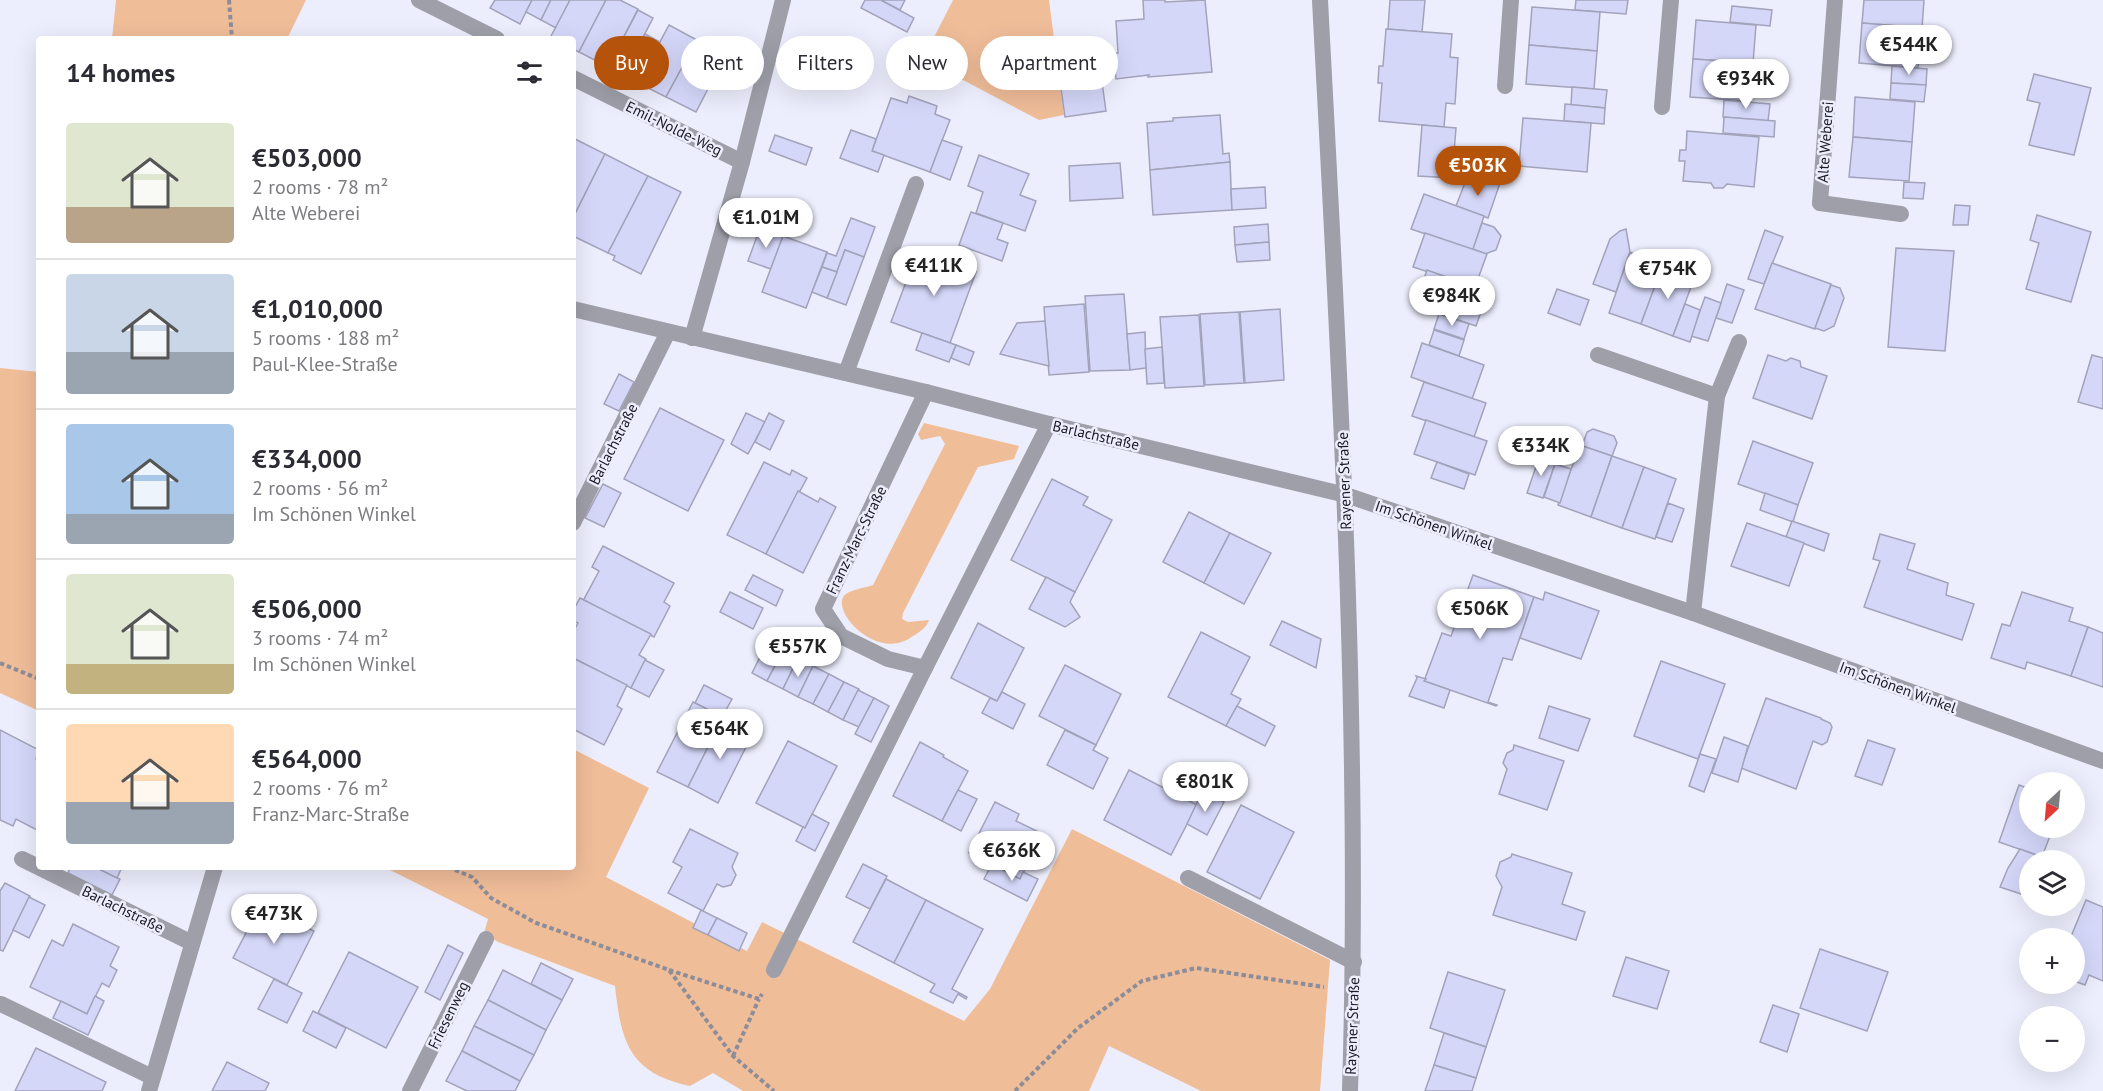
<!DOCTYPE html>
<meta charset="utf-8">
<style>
:root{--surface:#fff;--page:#f7f7f7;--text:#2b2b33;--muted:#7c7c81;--line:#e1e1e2;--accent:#b45309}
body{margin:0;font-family:"PT Sans",sans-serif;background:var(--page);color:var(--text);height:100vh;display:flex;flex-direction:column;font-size:22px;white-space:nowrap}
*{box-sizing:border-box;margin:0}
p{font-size:20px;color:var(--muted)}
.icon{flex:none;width:33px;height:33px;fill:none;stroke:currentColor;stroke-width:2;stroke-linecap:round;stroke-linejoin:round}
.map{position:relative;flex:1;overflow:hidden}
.details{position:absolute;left:36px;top:36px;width:540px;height:834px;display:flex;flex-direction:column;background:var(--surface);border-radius:6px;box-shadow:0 6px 24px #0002}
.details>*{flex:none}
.top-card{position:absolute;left:594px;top:36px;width:570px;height:54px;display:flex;gap:12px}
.needle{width:39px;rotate:206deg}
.controls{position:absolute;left:2019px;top:772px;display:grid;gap:12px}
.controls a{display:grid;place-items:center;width:66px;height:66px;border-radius:50%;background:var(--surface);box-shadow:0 6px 24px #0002;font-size:30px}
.price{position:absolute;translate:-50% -51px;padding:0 14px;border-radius:21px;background:#fff;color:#222;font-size:20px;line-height:39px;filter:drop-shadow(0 2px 3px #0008)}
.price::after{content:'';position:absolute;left:50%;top:36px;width:18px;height:14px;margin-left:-9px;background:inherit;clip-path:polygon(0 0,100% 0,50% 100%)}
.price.active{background:var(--accent);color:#fff}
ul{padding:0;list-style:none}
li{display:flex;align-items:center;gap:18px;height:150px;padding:0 30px}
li+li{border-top:2px solid var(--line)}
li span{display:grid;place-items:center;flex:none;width:168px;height:120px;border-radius:6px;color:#555}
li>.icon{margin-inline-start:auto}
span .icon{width:72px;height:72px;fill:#fffc;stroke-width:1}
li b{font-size:26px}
h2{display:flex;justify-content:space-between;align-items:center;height:72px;padding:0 30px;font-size:26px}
.tag{padding:0 21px;border-radius:27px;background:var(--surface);box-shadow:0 6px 24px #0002;font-size:21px;line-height:54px}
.tag.active{background:var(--accent);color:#fff}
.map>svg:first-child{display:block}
.green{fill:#f0bd99}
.building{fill:#d5d7f9;stroke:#a2a3bb;stroke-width:1.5}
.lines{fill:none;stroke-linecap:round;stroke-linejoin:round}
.path{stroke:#8c8d99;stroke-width:4;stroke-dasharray:4.5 3;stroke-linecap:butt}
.service{stroke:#9e9fa9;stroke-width:16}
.minor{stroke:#9e9fa9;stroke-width:16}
.tertiary{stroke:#9e9fa9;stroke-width:16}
.labels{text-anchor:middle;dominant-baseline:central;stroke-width:5;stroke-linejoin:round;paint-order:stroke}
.street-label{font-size:15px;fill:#1a1b23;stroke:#edeefd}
</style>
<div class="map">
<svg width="2103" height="1091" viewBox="0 0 2103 1091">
<rect width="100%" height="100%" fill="#edeefd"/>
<g class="green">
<polygon points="116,0 306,0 287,39 112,39"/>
<polygon points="953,0 1049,0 1064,115 1039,120 923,59"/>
<polygon points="0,368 39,372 39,711 0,693"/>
<path d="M 924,423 L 1019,446 L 1014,459 L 978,467 L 903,613 L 902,619 L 908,622 L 929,620 C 927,627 920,632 913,636 C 876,664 827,607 846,594 C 853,589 865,588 873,585 L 945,444 L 940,436 L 921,440 L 918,434 Z"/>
<path d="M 573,749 L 649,788 L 606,877 L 747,951 L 762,922 L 964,1021 L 990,989 L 1072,829 L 1330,960 L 1320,1091 L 1201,1091 L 1109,1046 L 1089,1091 L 743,1091 L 713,1073 L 690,1086 C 629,1073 621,1042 615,986 L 498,942 L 484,933 L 488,919 L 384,867 L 573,867 Z"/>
</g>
<g class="building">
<polygon points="495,0 532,0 520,24 490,8"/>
<polygon points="532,0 551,0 541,20 526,12"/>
<polygon points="551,0 570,0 556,28 541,20"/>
<polygon points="570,0 606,0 579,52 573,49 573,39 550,38"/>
<polygon points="606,0 620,0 638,9 608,67 579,52"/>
<polygon points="865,0 881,0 914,18 907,32 861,8"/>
<polygon points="881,0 905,0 900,10"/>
<polygon points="1143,0 1165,0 1165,2 1205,0 1212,72 1148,77 1149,75 1116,79 1114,53 1118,53 1116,21 1144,19"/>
<polygon points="1390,0 1425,0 1422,32 1388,29"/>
<polygon points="1576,0 1628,0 1626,14 1575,10"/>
<polygon points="1864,0 1924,0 1922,28 1862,23"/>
<polygon points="1732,6 1772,10 1770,26 1730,22"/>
<polygon points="1532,7 1600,12 1597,51 1529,45"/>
<polygon points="638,10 653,18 629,64 614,56"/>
<polygon points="1696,20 1756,25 1753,63 1693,59"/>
<polygon points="1862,23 1922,28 1918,68 1859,63"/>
<polygon points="669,25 697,40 666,97 638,83"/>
<polygon points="1386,29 1452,34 1450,57 1458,58 1455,104 1446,103 1444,127 1379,121 1382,83 1378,83 1379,66 1383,66"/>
<polygon points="645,34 660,42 644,72 629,64"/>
<polygon points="697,40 726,54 696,112 666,97"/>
<polygon points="1529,45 1597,51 1594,89 1526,84"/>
<polygon points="1693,59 1753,63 1750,101 1690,97"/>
<polygon points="1892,66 1927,69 1926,85 1891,83"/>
<polygon points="2034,74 2091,88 2074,155 2029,145 2040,103 2027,100"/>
<polygon points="1101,75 1106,111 1065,117 1060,81"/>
<polygon points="1891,83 1926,85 1924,102 1890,99"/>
<polygon points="1572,87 1607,90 1605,108 1571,105"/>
<polygon points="909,96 937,106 935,114 950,120 930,172 872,151 891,98 907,103"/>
<polygon points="1855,97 1915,102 1912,142 1853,137"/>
<polygon points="1724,100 1770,104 1768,121 1723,117"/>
<polygon points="1565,104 1605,108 1604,124 1564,121"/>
<polygon points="1220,115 1223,154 1229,153 1230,162 1150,170 1147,123 1173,121 1173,118"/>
<polygon points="1724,117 1775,121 1774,137 1723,133"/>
<polygon points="1523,118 1591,123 1587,172 1519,166"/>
<polygon points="1422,125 1456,128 1452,178 1418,176"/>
<polygon points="851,130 876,139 872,151 884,155 878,172 840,158"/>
<polygon points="1687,131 1759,137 1754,187 1727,184 1723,188 1714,188 1711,183 1683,181 1685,161 1679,161 1680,150 1686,150"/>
<polygon points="775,135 812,148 806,165 769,151"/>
<polygon points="1853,137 1912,142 1909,181 1849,177"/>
<polygon points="573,138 605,154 573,218"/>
<polygon points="942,140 962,147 950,180 930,172"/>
<polygon points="605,154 648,176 608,253 573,236 573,218"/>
<polygon points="979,155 1029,174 1020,195 1036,201 1025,231 976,213 983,192 968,186"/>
<polygon points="1230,162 1232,210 1153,215 1150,170"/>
<polygon points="1120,163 1123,198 1070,201 1069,166"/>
<polygon points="648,176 681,192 641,274 613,260 615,256 608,253"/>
<polygon points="1466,180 1500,183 1488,218 1456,206"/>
<polygon points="1904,182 1925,183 1923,199 1903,198"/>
<polygon points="1265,187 1266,208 1232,210 1231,189"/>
<polygon points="1424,194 1484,216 1473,250 1411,229"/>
<polygon points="1955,205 1970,206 1968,225 1953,225"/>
<polygon points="971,212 1003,223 997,239 1008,243 1002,261 959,245"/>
<polygon points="2037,215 2091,232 2071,302 2026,289 2039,243 2030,240"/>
<polygon points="851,218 875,227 864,257 845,250 837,272 822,267 827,253 836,256"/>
<polygon points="1482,223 1494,227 1501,236 1496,250 1485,254 1473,249"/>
<polygon points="1268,224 1269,242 1235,245 1234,227"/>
<polygon points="760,228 783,236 771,269 748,261"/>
<polygon points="1626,229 1630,252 1616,292 1593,284 1610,239 1620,231"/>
<polygon points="1765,230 1783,237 1764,284 1748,279"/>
<polygon points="1425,233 1487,254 1475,287 1413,267"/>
<polygon points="783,236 827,252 806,308 762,292"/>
<polygon points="1269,242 1270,260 1237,262 1235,245"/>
<polygon points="1896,248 1954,251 1945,351 1888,347"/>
<polygon points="845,250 864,257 846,305 827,298"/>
<polygon points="918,250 976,272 950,343 891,322"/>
<polygon points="1630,252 1663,264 1641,324 1609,313"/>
<polygon points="1772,263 1831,284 1815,329 1755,309"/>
<polygon points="1663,264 1695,276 1673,336 1641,324"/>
<polygon points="822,267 837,272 827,298 812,292"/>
<polygon points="1427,270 1488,292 1476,326 1415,305"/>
<polygon points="1727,284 1744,290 1732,323 1716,318"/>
<polygon points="1831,285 1840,288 1844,298 1834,326 1824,331 1815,328"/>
<polygon points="1557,289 1589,300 1580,325 1548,313"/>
<polygon points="1124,294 1130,370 1090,371 1085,296"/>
<polygon points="1705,297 1721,303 1708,341 1691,336"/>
<polygon points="1084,304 1089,372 1049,375 1044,307"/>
<polygon points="1685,304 1700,310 1690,342 1673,336"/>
<polygon points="1280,309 1284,380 1245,383 1240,312"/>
<polygon points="1239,312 1244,383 1205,385 1200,314"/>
<polygon points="1439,314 1469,324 1464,339 1434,329"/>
<polygon points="1199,315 1204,386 1165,388 1160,317"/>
<polygon points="1045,321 1049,366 1000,354 1017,323"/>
<polygon points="1434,330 1464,340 1459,356 1429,345"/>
<polygon points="1145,332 1146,368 1130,370 1127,334"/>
<polygon points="922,333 956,345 949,362 916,350"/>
<polygon points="1422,343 1484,365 1472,399 1411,377"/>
<polygon points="956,345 974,352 969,365 951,358"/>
<polygon points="1162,347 1164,383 1147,384 1145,349"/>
<polygon points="1768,355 1786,361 1791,358 1800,361 1801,367 1827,376 1812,419 1753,398"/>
<polygon points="2092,355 2103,358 2103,409 2078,402"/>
<polygon points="619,374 634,382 619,411 604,404"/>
<polygon points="1424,382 1486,403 1474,437 1412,416"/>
<polygon points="660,408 724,440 688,511 624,479"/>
<polygon points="746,413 765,422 748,454 731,444"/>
<polygon points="769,413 784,421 770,450 755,442"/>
<polygon points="1426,420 1487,441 1475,475 1414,454"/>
<polygon points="1593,429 1614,436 1617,443 1612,456 1582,446 1587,432"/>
<polygon points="1753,441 1813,463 1798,505 1738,484"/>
<polygon points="1580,445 1612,456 1591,517 1558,505"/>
<polygon points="1540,455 1556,461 1543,498 1527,493"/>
<polygon points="1612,456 1644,467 1622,528 1591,517"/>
<polygon points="764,462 790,475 792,470 807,478 766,554 727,535"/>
<polygon points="1437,462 1469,474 1464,489 1431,478"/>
<polygon points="1555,464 1571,469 1560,503 1544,497"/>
<polygon points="1644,467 1676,479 1655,539 1622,528"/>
<polygon points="1052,479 1088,497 1083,505 1112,520 1075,592 1011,560"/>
<polygon points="603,484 621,493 604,527 585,518"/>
<polygon points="798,491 818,502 820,498 836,507 803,573 766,554"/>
<polygon points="1765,493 1798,505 1793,522 1760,510"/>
<polygon points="1668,503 1684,509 1672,542 1656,537"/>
<polygon points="1189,512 1230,533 1204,583 1163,562"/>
<polygon points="1792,521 1829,534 1824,551 1786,537"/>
<polygon points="1747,523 1804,543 1789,586 1731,566"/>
<polygon points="1230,533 1271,553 1244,604 1204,583"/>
<polygon points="1880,534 1915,544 1907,569 1948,583 1946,595 1974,604 1962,640 1864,607 1880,561 1873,559"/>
<polygon points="603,546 674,583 664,602 670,606 654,637 583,601 599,571 592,567"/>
<polygon points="753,575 783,590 776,606 745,590"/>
<polygon points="1473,575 1534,597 1512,660 1503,658 1488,702 1497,705 1496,706 1424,681 1442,633 1451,636"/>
<polygon points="1046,577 1075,592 1070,602 1080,617 1065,627 1029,609"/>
<polygon points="730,592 763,608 753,629 720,612"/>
<polygon points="1545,592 1599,611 1581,659 1520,638 1534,597 1543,600"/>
<polygon points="2022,592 2073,608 2069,621 2088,627 2071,676 2027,662 2025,669 1991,658 2002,624 2010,626"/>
<polygon points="580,598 651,634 639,655 646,659 631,688 573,658 573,632 578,623 573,621 573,611"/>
<polygon points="1282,621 1321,639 1316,668 1270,645"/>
<polygon points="978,623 1024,648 997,701 951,678"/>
<polygon points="2088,627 2103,633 2103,687 2071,676"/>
<polygon points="1201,632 1250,657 1231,694 1241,699 1226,726 1168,697"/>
<polygon points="767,643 782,652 767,681 752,673"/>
<polygon points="783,651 798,658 783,689 767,681"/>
<polygon points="573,658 627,685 617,706 622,709 604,745 573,729"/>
<polygon points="798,658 813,666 798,697 783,689"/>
<polygon points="645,660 664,670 649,697 631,688"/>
<polygon points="1661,661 1725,684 1698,759 1634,736"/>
<polygon points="1065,665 1121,694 1096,745 1039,716"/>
<polygon points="813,666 829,674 813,704 798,697"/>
<polygon points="829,674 844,682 828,712 813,704"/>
<polygon points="1416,676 1426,679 1424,681 1450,690 1444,708 1409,696 1417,678"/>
<polygon points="844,682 859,689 843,720 828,712"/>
<polygon points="704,685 732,699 722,717 695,703"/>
<polygon points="858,690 874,698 859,727 843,720"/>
<polygon points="1002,692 1025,704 1013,729 982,713 990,698 997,701"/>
<polygon points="874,698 889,706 871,742 855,734"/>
<polygon points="1766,698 1821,718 1821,719 1830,723 1832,727 1827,742 1822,745 1813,741 1796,789 1741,768"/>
<polygon points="693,702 723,717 688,787 657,772"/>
<polygon points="1237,706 1275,726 1265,746 1226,726"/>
<polygon points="1549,706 1590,719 1578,751 1539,738"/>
<polygon points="723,717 753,733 718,803 688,787"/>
<polygon points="0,730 39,750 36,759 39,761 39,826 37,830 16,819 13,826 0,820"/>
<polygon points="1065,730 1096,745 1093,750 1108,758 1093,789 1047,765"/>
<polygon points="1724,737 1748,746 1738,782 1712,773"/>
<polygon points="1868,740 1895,749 1882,785 1855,776"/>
<polygon points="788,741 837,766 805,828 756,803"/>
<polygon points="920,742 944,755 943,757 968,771 942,821 893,796"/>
<polygon points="1514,745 1564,761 1547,810 1499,794 1507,769 1503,763 1507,753 1513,750"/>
<polygon points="1700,754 1716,759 1704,792 1689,786"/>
<polygon points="1129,770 1197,805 1171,855 1104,820"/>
<polygon points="2019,785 2030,789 2030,828 2053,828 2042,857 1999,842"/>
<polygon points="958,790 977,799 961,831 942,821"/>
<polygon points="1203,790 1224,802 1207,835 1187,824"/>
<polygon points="995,802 1019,814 1016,821 1043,834 1020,879 969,853"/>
<polygon points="1241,805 1294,832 1260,899 1207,872"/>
<polygon points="812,814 829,823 815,851 796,841 803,827 805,828"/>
<polygon points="690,829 738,853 732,867 736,875 731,885 723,887 717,884 703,911 668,893 682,867 673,862"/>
<polygon points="2020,849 2042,857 2041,861 2030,861 2030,890 2027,896 2000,887 2008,868"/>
<polygon points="1512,854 1572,873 1562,904 1585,912 1576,940 1493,915 1502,887 1496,876 1500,862 1511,857"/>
<polygon points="863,864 887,876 870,909 846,897"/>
<polygon points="992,864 1020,879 1023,872 1038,879 1027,901 984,879"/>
<polygon points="71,867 95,867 120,879 112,895 68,873"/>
<polygon points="95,867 122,867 117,878"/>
<polygon points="886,879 926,900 894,963 853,942"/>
<polygon points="5,883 30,896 3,951 0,950 0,891"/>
<polygon points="29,897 45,905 29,938 13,930"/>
<polygon points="926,900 983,929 952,989 967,997 966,999 958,994 953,1003 930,992 935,984 894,963"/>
<polygon points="2086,900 2103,907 2103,981 2089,975 2085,985 2074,981 2074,939 2070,939"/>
<polygon points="261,904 314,931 287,985 233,958"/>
<polygon points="701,910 717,918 708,935 693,928"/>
<polygon points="717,918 747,933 739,951 708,935"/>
<polygon points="73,924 119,947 110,966 117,970 109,987 102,983 87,1014 30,987 52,940 63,946"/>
<polygon points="448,945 463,953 440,1000 425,992"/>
<polygon points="1820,949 1888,972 1867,1031 1800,1008"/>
<polygon points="349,952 418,987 386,1048 318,1013"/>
<polygon points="1626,957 1669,971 1657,1009 1613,996"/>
<polygon points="541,963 573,979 562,1000 531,984"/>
<polygon points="503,970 562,1000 546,1030 488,1000"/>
<polygon points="1448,972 1505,990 1486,1047 1430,1028"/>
<polygon points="274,979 302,993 287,1023 258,1009"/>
<polygon points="95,996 104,1001 88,1035 53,1018 61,1001 87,1014"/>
<polygon points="488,1000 546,1030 534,1055 474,1026"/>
<polygon points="1773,1005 1799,1014 1787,1052 1760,1042"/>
<polygon points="313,1011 346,1028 336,1048 303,1031"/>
<polygon points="474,1026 534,1055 520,1081 462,1051"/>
<polygon points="1444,1033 1486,1047 1476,1078 1434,1065"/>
<polygon points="36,1048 106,1082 102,1091 15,1091"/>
<polygon points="462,1051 520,1081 515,1091 467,1091 446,1081"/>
<polygon points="227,1062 269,1083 265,1091 212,1091"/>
<polygon points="1434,1065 1476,1078 1472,1091 1425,1091"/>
</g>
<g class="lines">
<g class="path">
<polyline points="229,0 232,39"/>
<polyline points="0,663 39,679"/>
<polyline points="448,867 472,877 491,898 536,923 669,970 733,1056 774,1091"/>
<polyline points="669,970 759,999 762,994"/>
<polyline points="733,1056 759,999"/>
<polyline points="1015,1091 1078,1028 1142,981 1196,968 1324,987"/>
</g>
<g class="service">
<polyline points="1820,203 1901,214"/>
<polyline points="573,523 668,332"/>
<polyline points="22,859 192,943"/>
<polyline points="1188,878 1354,962"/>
<polyline points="1,1004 152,1077"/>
<polyline points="410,1091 486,939"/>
</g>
<g class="minor">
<polyline points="419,0 497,39"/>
<polyline points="573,78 742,162"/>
<polyline points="1505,86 1511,0"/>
<polyline points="1662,107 1671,0"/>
<polyline points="1820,203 1835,0"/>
<polyline points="573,309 926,392 1049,424 1346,495 1693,613 2103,761"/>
<polyline points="692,338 742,162 783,0"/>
<polyline points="1598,355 1717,396"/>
<polyline points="846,373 916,184"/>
<polyline points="926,392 823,609 841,636 888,659 925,668 1049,424"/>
<polyline points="1693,613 1717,396 1739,342"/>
<polyline points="774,970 925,668"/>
<polyline points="149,1091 215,867"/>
</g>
<path class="tertiary" d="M 1320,0 C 1339,363 1361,727 1350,1091"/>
</g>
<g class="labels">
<g class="street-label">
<text transform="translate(674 128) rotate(26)">Emil-Nolde-Weg</text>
<text transform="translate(1825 142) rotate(-86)">Alte Weberei</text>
<text transform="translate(1096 435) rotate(13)">Barlachstraße</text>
<text transform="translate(613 444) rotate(-63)">Barlachstraße</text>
<text transform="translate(1344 481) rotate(-92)">Rayener Straße</text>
<text transform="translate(1434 525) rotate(19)">Im Schönen Winkel</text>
<text transform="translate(856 540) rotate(-64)">Franz-Marc-Straße</text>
<text transform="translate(1898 687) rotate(20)">Im Schönen Winkel</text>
<text transform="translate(123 909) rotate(26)">Barlachstraße</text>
<text transform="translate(448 1015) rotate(-64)">Friesenweg</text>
<text transform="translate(1352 1026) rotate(-88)">Rayener Straße</text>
</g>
</g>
</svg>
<div class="controls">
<a><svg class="needle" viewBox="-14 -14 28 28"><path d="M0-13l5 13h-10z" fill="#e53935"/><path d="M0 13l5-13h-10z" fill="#7c7c81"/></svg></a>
<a><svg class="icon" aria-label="layers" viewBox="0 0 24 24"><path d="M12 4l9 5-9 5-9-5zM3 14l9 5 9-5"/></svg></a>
<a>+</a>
<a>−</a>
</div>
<b class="price" style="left:1909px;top:76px">€544K</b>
<b class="price" style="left:1746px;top:110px">€934K</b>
<b class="price active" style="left:1478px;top:197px">€503K</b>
<b class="price" style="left:766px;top:249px">€1.01M</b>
<b class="price" style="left:934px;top:297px">€411K</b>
<b class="price" style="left:1668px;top:300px">€754K</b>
<b class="price" style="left:1452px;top:327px">€984K</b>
<b class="price" style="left:1541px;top:477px">€334K</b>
<b class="price" style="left:1480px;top:640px">€506K</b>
<b class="price" style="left:798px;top:678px">€557K</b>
<b class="price" style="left:720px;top:760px">€564K</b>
<b class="price" style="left:1205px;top:813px">€801K</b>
<b class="price" style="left:1012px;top:882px">€636K</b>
<b class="price" style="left:274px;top:945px">€473K</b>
<div class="top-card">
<a class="tag active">Buy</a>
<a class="tag">Rent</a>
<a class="tag">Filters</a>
<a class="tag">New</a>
<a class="tag">Apartment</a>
</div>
<section class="details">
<h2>14 homes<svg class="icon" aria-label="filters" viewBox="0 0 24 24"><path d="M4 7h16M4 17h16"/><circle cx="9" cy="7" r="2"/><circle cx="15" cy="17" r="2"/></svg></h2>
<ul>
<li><span style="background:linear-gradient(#dfe7d0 70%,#b9a48a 0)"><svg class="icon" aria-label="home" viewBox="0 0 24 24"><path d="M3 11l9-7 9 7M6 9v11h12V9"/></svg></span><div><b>€503,000</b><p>2 rooms · 78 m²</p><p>Alte Weberei</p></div></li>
<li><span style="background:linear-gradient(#c9d6e8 65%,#9aa5b1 0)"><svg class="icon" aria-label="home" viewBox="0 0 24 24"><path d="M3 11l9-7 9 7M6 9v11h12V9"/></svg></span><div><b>€1,010,000</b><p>5 rooms · 188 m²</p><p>Paul-Klee-Straße</p></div></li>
<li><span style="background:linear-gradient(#a9c7e8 75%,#9aa5b1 0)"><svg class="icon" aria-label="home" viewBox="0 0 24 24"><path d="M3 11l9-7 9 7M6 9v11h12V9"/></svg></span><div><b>€334,000</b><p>2 rooms · 56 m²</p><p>Im Schönen Winkel</p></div></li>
<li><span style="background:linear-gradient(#dfe7d0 75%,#c2b280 0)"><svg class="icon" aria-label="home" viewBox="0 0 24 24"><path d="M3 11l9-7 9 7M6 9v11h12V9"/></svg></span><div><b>€506,000</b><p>3 rooms · 74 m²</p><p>Im Schönen Winkel</p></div></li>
<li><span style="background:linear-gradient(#ffd9b3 65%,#9aa5b1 0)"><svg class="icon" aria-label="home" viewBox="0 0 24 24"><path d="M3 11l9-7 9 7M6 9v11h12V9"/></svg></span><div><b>€564,000</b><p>2 rooms · 76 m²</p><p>Franz-Marc-Straße</p></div></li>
</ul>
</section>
</div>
